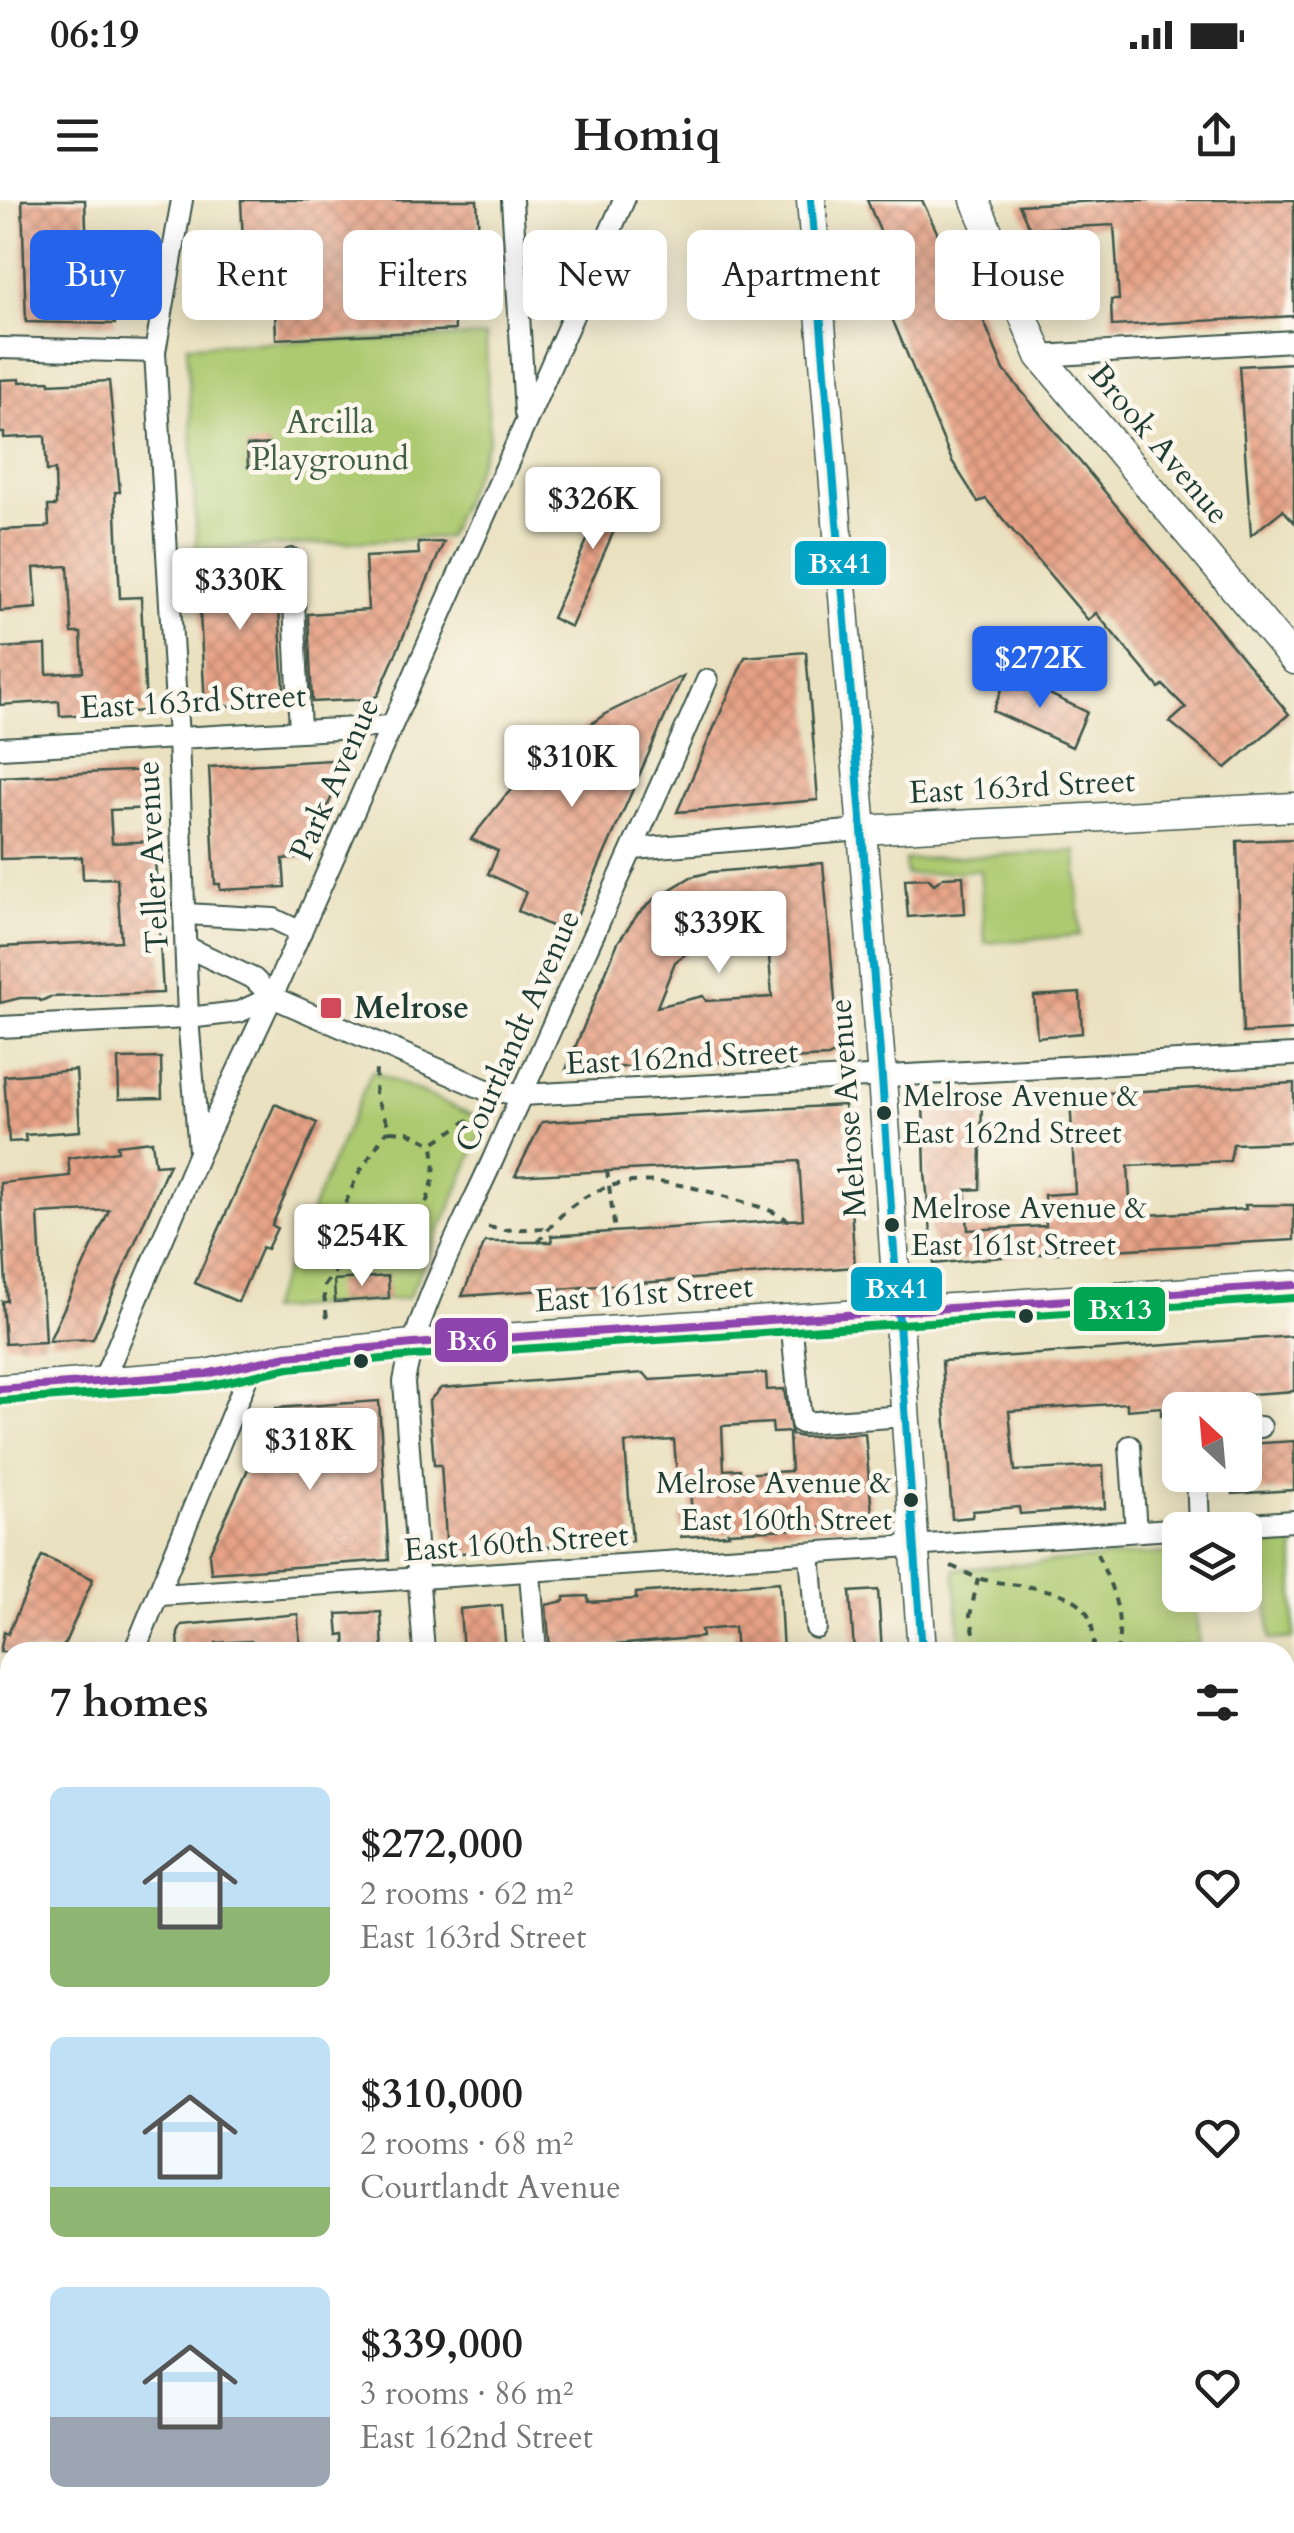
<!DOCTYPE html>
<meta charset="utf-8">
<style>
:root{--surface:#fff;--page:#f6f6f6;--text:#222;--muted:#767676;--accent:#2563eb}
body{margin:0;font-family:Cardo,serif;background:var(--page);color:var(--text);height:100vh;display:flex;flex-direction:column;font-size:38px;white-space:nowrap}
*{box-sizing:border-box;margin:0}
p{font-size:32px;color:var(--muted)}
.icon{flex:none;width:55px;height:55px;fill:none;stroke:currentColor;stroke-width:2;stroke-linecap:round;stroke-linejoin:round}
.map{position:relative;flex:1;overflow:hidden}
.side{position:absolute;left:0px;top:1442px;width:1295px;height:892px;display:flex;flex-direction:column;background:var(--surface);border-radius:30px 30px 0 0;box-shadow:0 5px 25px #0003}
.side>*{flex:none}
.hud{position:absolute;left:30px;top:30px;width:1235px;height:90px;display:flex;gap:20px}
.needle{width:65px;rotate:334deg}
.fabs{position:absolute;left:1162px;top:1192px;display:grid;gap:20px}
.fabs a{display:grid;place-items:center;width:100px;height:100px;border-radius:15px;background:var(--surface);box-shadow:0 5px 25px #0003;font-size:50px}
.price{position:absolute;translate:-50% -85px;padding:0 22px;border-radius:10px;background:#fff;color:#222;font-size:32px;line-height:65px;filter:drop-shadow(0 2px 5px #0008)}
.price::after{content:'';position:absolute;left:50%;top:60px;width:30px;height:22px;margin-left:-15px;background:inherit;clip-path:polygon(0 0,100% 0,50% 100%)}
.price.active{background:var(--accent);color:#fff}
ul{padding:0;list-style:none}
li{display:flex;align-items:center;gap:30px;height:250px;padding:0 50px}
li span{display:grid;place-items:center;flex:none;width:280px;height:200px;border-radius:15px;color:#555}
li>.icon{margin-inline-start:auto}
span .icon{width:120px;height:120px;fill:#fffc;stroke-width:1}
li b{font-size:42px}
h2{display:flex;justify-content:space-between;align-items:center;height:120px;padding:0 50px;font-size:42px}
.pill{padding:0 35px;border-radius:15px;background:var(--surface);box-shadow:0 5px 25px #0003;font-size:35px;line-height:90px}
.pill.active{background:var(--accent);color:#fff}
.status{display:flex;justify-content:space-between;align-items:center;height:70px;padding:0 50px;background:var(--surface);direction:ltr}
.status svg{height:28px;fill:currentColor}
header{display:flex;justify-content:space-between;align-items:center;height:130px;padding:0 50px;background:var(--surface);font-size:45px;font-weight:800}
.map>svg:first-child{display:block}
.green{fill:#adca71;stroke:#668452;stroke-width:2.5}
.building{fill:url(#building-cross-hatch);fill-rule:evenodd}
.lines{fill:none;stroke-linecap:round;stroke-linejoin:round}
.minor-casing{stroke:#3d5649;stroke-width:24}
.major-casing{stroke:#3d5649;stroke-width:31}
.path{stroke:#3d5649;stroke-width:4;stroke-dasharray:8 8;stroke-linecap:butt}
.minor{stroke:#fff;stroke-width:20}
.major{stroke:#fff;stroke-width:28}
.bus-1-casing{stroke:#fbf7ec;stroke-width:15}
.bus-2-casing{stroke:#fbf7ec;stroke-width:15}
.bus-3-casing{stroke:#fbf7ec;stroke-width:15}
.bus-1{stroke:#02a4c6;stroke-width:8}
.bus-2{stroke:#8e44ad;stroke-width:8}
.bus-3{stroke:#00a651;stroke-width:8}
.poi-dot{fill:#d1495b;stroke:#fbf7ec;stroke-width:4}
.bus-dot{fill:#1f3d34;stroke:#fbf7ec;stroke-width:4}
.labels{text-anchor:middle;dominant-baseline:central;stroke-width:9;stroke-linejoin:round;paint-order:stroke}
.bus-label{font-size:30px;fill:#1f3d34;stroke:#fbf7ec;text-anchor:start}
.park-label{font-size:32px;fill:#426043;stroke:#fbf7ec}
.street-label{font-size:32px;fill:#1f3d34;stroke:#fbf7ec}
.poi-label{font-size:32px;font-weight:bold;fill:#1f3d34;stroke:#fbf7ec;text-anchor:start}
.line-badge{stroke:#fbf7ec;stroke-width:4}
.badge-label{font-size:28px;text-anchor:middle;font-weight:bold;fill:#fff}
</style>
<div class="status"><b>06:19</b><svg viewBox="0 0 49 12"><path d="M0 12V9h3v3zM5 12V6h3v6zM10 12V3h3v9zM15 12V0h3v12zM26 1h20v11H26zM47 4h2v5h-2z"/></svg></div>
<header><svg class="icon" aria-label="menu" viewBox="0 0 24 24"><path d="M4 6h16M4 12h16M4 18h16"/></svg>Homiq<svg class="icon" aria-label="share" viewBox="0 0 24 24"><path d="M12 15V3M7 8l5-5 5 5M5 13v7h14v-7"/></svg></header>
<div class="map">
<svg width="1294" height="2333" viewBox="0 0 1294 2333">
<defs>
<pattern id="building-cross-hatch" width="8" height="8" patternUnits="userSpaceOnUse" patternTransform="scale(2.5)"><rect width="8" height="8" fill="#e8a286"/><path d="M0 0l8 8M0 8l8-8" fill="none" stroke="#bb856e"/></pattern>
</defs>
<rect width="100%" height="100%" fill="#fbf7ec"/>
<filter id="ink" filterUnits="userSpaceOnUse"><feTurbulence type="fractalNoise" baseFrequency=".01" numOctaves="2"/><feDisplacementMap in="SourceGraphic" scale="20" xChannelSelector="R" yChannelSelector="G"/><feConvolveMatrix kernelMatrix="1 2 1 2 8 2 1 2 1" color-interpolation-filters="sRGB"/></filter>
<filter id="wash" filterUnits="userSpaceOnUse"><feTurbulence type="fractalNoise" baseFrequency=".0048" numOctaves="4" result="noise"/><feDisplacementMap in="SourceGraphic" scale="40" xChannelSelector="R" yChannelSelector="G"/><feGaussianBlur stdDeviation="2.25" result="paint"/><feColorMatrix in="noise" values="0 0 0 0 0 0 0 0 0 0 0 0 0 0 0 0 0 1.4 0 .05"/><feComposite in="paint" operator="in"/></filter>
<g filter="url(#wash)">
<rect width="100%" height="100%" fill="#eae1c0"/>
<g class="green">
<polygon points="486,136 489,239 447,337 197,350 187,145"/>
<polygon points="1076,651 1080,735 985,743 980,670 906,675 905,660"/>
<polygon points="372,871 486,921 449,1011 408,1098 268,1110"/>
<polygon points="1294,1344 1294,1438 1270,1440 1264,1345"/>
<polygon points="1180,1352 1180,1395 1195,1395 1199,1445 1174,1447 1174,1452 961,1452 955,1369"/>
</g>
<g id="blocks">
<g class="building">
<polygon points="22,0 85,0 89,107 113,107 115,124 26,122"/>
<polygon points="241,0 477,0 481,73 452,75 455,130 276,139 274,84 245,85"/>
<polygon points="867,0 922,0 948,56 956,53 1004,170 1289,514 1226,568 1170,522 1186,508 1163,485 1159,488 1096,413 1088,420 986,299 978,302 952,261 878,85 899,76"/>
<polygon points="1118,0 1294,0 1294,116 1112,126 1111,100 1119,100 1114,25 1030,29 1019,5"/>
<polygon points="1294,163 1294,322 1283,310 1251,335 1239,166"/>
<polygon points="20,179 20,182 50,181 50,184 109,181 120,292 115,292 120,398 141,397 146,511 60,516 59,501 0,505 0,448 46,445 47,474 83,472 81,433 72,433 68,366 34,368 37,408 0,411 0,330 43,328 49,325 48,306 56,306 55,270 47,271 45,236 4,238 4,233 0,233 0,180"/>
<polygon points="269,244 271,266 248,267 247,246"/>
<polygon points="615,278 634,286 571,427 552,418"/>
<polygon points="444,342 378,495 372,499 312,502 308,414 368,410 365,357 419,354 418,343"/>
<polygon points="227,354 228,365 276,362 285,503 205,507 197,356"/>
<polygon points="806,452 818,600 677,612 745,457"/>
<polygon points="1008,474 1087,512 1072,547 993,511"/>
<polygon points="683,476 569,734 518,711 526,692 488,674 498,651 471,639 505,596 547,556 605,514"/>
<polygon points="349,559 304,658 283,659 285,687 220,690 220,684 215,684 209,567"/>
<polygon points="150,570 152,608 110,610 112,643 154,641 163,793 50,797 41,801 36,798 20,798 0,803 0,747 121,741 117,678 83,679 82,657 0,659 0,577"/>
<polygon points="1294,639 1294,830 1243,833 1237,641"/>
<path d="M 823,663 L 839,846 L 836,853 L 828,857 L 566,870 L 618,742 L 638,714 L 653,700 L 691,677 L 711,672 ZM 767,729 L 772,797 L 706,801 L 703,796 L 657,807 L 675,762 L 715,732 Z"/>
<polygon points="963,676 965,713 908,717 905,679 928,678 934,684 944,677"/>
<polygon points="1080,793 1082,833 1037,837 1034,796"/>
<polygon points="161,858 162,898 119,899 118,859"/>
<polygon points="76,870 80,931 25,935 26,941 9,942 4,876"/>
<polygon points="1294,883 1294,942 1233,944 1230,961 1128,966 1131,1016 1246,1009 1245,1005 1294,1005 1294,1040 1022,1055 934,1064 925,972 923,902 982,900 980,989 965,990 968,1030 1046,1026 1044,995 1075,993 1070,895"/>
<polygon points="275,904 317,923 272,1025 277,1028 267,1049 262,1047 238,1102 195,1083"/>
<polygon points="844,905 855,1067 462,1096 485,1042 552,1042 551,1036 803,1019 799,961 515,976 542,922"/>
<polygon points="152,941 155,965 169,964 93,1139 49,1141 109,1010 38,1014 45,1142 5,1144 2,1101 7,1101 0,983 70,976 68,958 118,951 117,945"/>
<polygon points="388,1076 389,1098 335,1102 334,1080"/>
<polygon points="1294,1136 1294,1191 1181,1199 1182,1210 1178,1214 1161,1215 1161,1207 1127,1210 1127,1203 1009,1211 1015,1271 1103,1266 1105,1308 1020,1314 1019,1307 973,1311 972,1317 952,1319 942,1161"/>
<polygon points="644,1173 650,1180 766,1173 767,1190 784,1189 791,1232 773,1233 772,1223 722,1226 724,1270 740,1269 740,1274 791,1271 789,1234 802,1237 865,1233 873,1325 728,1332 729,1334 681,1337 680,1316 692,1315 689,1276 677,1277 674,1240 625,1243 632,1341 447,1354 441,1265 434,1265 429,1201 441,1188"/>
<polygon points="379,1201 389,1360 211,1373 209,1354 276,1208"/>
<polygon points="1294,1241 1294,1290 1233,1294 1231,1275 1245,1275 1245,1244"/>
<polygon points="42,1356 93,1379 61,1452 0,1452 4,1432 8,1434"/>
<polygon points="779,1382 783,1452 736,1452 734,1427 701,1430 702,1437 591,1447 592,1452 568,1452 567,1448 550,1449 546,1405 564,1401 564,1397 588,1396 589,1402 636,1399 636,1393"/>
<polygon points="878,1390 882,1452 854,1452 850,1392"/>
<polygon points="502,1405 506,1452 463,1452 460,1409"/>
<polygon points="381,1412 383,1452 346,1452 345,1434 339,1435 337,1414"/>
<polygon points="298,1414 300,1452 252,1452 251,1441 216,1443 217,1452 179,1452 178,1433 182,1425"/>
</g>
</g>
</g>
<g filter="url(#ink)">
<use href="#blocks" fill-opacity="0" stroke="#3d5649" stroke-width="2.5"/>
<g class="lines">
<g class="minor-casing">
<g id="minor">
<polyline points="182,0 155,152 178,538 188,818 199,951"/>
<polyline points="512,0 525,213"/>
<polyline points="0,148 155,152"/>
<polyline points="1040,156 1294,141"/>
<polyline points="292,359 300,531"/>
<polyline points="0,548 391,526"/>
<polyline points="634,649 861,630"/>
<polyline points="186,714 274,719 301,732"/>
<polyline points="187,747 254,779 272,797 484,889 521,895 1294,855"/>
<polyline points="0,827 188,818 239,812 272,797"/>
<polyline points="791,1119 801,1223 906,1216"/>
<polyline points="102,1183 199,953 272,797 624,0"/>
<polyline points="1245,1228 1261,1227"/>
<polyline points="1130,1246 1136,1331"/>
<polyline points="1197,1275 1199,1327"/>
<polyline points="810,1353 816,1428"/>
<polyline points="530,1373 536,1452"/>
<polyline points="160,1395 1294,1321"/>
<polyline points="134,1452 253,1163"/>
<path d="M 424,1452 L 404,1182 C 416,1111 464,1024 494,957 C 564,797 638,639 707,480"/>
<polyline points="1285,1563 1294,1562"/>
<polyline points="0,1753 10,1730"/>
<polyline points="1285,1806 1294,1806"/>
<polyline points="0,1900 10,1899"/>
<polyline points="1285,2050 1294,2049"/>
<polyline points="0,2184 10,2185"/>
<polyline points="0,2240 10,2241"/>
<polyline points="479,2325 479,2333"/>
</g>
</g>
<g class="major-casing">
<g id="major">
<polyline points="811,0 882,878 922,1452"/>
<polyline points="975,0 1040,156 1294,460"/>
<polyline points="861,630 1294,607"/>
<polyline points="0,1189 206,1174 287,1156 413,1144 1294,1085"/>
<polyline points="987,2325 988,2333"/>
</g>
</g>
<g class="path">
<polyline points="370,809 372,804"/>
<polyline points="391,931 408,932 432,944"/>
<polyline points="607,970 615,1032"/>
<polyline points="488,1027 503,1030 548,1028"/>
<path d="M 538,1043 C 590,968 652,973 730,998 C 752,1005 775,1009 793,1024"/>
<polyline points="338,1067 344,1007 357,976 386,932 391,931 375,897 376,866"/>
<path d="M 327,1118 L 323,1088 L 338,1067 C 387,1066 409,1053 425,1006 C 433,985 438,966 432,944 L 485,909"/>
<path d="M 1097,1354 C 1113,1388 1124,1415 1117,1452"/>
<path d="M 951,1366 C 961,1370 971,1376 981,1379 C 1008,1386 1062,1386 1082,1406 C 1093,1418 1094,1438 1094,1452"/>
<polyline points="978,1378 970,1416 979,1452"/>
</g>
<use href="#minor" class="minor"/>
<use href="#major" class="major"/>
<g class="bus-1-casing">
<polyline id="bus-1" points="811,0 882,878 922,1452"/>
</g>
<g class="bus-2-casing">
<polyline id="bus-2" points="0,1189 206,1174 287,1156 413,1144 1294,1085"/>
</g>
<g class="bus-3-casing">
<polyline id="bus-3" points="1,1201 207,1186 289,1168 414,1156 1294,1098"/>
</g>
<use href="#bus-1" class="bus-1"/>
<use href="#bus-2" class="bus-2"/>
<use href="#bus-3" class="bus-3"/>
</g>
</g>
<rect class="poi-dot" x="319" y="796" width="24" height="24" rx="5"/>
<g class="bus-dot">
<circle cx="884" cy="913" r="9"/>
<circle cx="892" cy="1025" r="9"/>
<circle cx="1026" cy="1116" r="9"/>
<circle cx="361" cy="1161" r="9"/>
<circle cx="911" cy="1300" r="9"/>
</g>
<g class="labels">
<g class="bus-label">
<text x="903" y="896">Melrose Avenue &amp;<tspan x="903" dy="37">East 162nd Street</tspan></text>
<text x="911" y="1008">Melrose Avenue &amp;<tspan x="911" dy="37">East 161st Street</tspan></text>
<text x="892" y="1283" text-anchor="end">Melrose Avenue &amp;<tspan x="892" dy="37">East 160th Street</tspan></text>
</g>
<g class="park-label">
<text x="330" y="223">Arcilla<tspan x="330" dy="37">Playground</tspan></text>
</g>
<g class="street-label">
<text transform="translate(1159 244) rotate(50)">Brook Avenue</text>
<text transform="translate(193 502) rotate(-3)">East 163rd Street</text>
<text transform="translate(335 579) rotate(-66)">Park Avenue</text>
<text transform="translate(1022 587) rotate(-3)">East 163rd Street</text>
<text transform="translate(153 657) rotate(-93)">Teller Avenue</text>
<text transform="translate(518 831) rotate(-66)">Courtlandt Avenue</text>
<text transform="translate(682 858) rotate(-3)">East 162nd Street</text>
<text transform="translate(848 908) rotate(-94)">Melrose Avenue</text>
<text transform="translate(644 1094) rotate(-4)">East 161st Street</text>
<text transform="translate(516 1343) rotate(-4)">East 160th Street</text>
</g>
<g class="poi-label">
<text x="354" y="808">Melrose</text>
</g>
</g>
<g class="line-badge">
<rect x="793" y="339" width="95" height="48" rx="10" fill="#02a4c6"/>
<rect x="849" y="1065" width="95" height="48" rx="10" fill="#02a4c6"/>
<rect x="1072" y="1085" width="95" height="48" rx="10" fill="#00a651"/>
<rect x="433" y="1116" width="77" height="48" rx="10" fill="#8e44ad"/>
</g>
<g class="badge-label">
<text x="840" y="373">Bx41</text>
<text x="897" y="1098">Bx41</text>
<text x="1120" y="1119">Bx13</text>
<text x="472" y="1150">Bx6</text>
</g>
</svg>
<div class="fabs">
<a><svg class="needle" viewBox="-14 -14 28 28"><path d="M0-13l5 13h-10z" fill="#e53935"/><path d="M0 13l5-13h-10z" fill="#767676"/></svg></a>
<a><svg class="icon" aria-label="layers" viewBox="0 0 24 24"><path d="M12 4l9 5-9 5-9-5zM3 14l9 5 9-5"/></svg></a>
</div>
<b class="price" style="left:593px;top:352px">$326K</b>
<b class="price" style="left:240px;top:433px">$330K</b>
<b class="price active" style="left:1040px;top:511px">$272K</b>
<b class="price" style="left:572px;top:610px">$310K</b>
<b class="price" style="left:719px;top:776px">$339K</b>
<b class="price" style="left:362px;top:1089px">$254K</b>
<b class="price" style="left:310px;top:1293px">$318K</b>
<div class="hud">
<a class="pill active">Buy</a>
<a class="pill">Rent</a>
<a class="pill">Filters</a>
<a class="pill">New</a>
<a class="pill">Apartment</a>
<a class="pill">House</a>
</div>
<section class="side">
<h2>7 homes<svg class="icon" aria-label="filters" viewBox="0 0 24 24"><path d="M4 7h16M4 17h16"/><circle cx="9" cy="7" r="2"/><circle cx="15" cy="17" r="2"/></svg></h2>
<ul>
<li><span style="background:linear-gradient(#bfe0f5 60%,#8fb573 0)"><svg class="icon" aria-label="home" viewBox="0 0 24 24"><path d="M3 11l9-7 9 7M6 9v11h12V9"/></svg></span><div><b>$272,000</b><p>2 rooms · 62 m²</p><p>East 163rd Street</p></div><svg class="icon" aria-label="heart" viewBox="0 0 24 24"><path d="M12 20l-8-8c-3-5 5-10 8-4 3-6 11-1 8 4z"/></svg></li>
<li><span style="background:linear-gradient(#bfe0f5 75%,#8fb573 0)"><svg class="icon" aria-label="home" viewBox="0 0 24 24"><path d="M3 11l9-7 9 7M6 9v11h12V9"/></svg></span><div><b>$310,000</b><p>2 rooms · 68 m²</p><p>Courtlandt Avenue</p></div><svg class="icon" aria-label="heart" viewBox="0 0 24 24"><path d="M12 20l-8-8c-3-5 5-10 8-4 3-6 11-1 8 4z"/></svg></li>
<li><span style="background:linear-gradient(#bfe0f5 65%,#9aa5b1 0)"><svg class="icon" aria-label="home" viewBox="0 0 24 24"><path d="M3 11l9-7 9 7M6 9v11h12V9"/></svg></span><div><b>$339,000</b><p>3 rooms · 86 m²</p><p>East 162nd Street</p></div><svg class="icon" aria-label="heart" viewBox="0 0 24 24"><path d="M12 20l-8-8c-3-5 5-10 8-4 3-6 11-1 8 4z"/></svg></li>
</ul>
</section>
</div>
